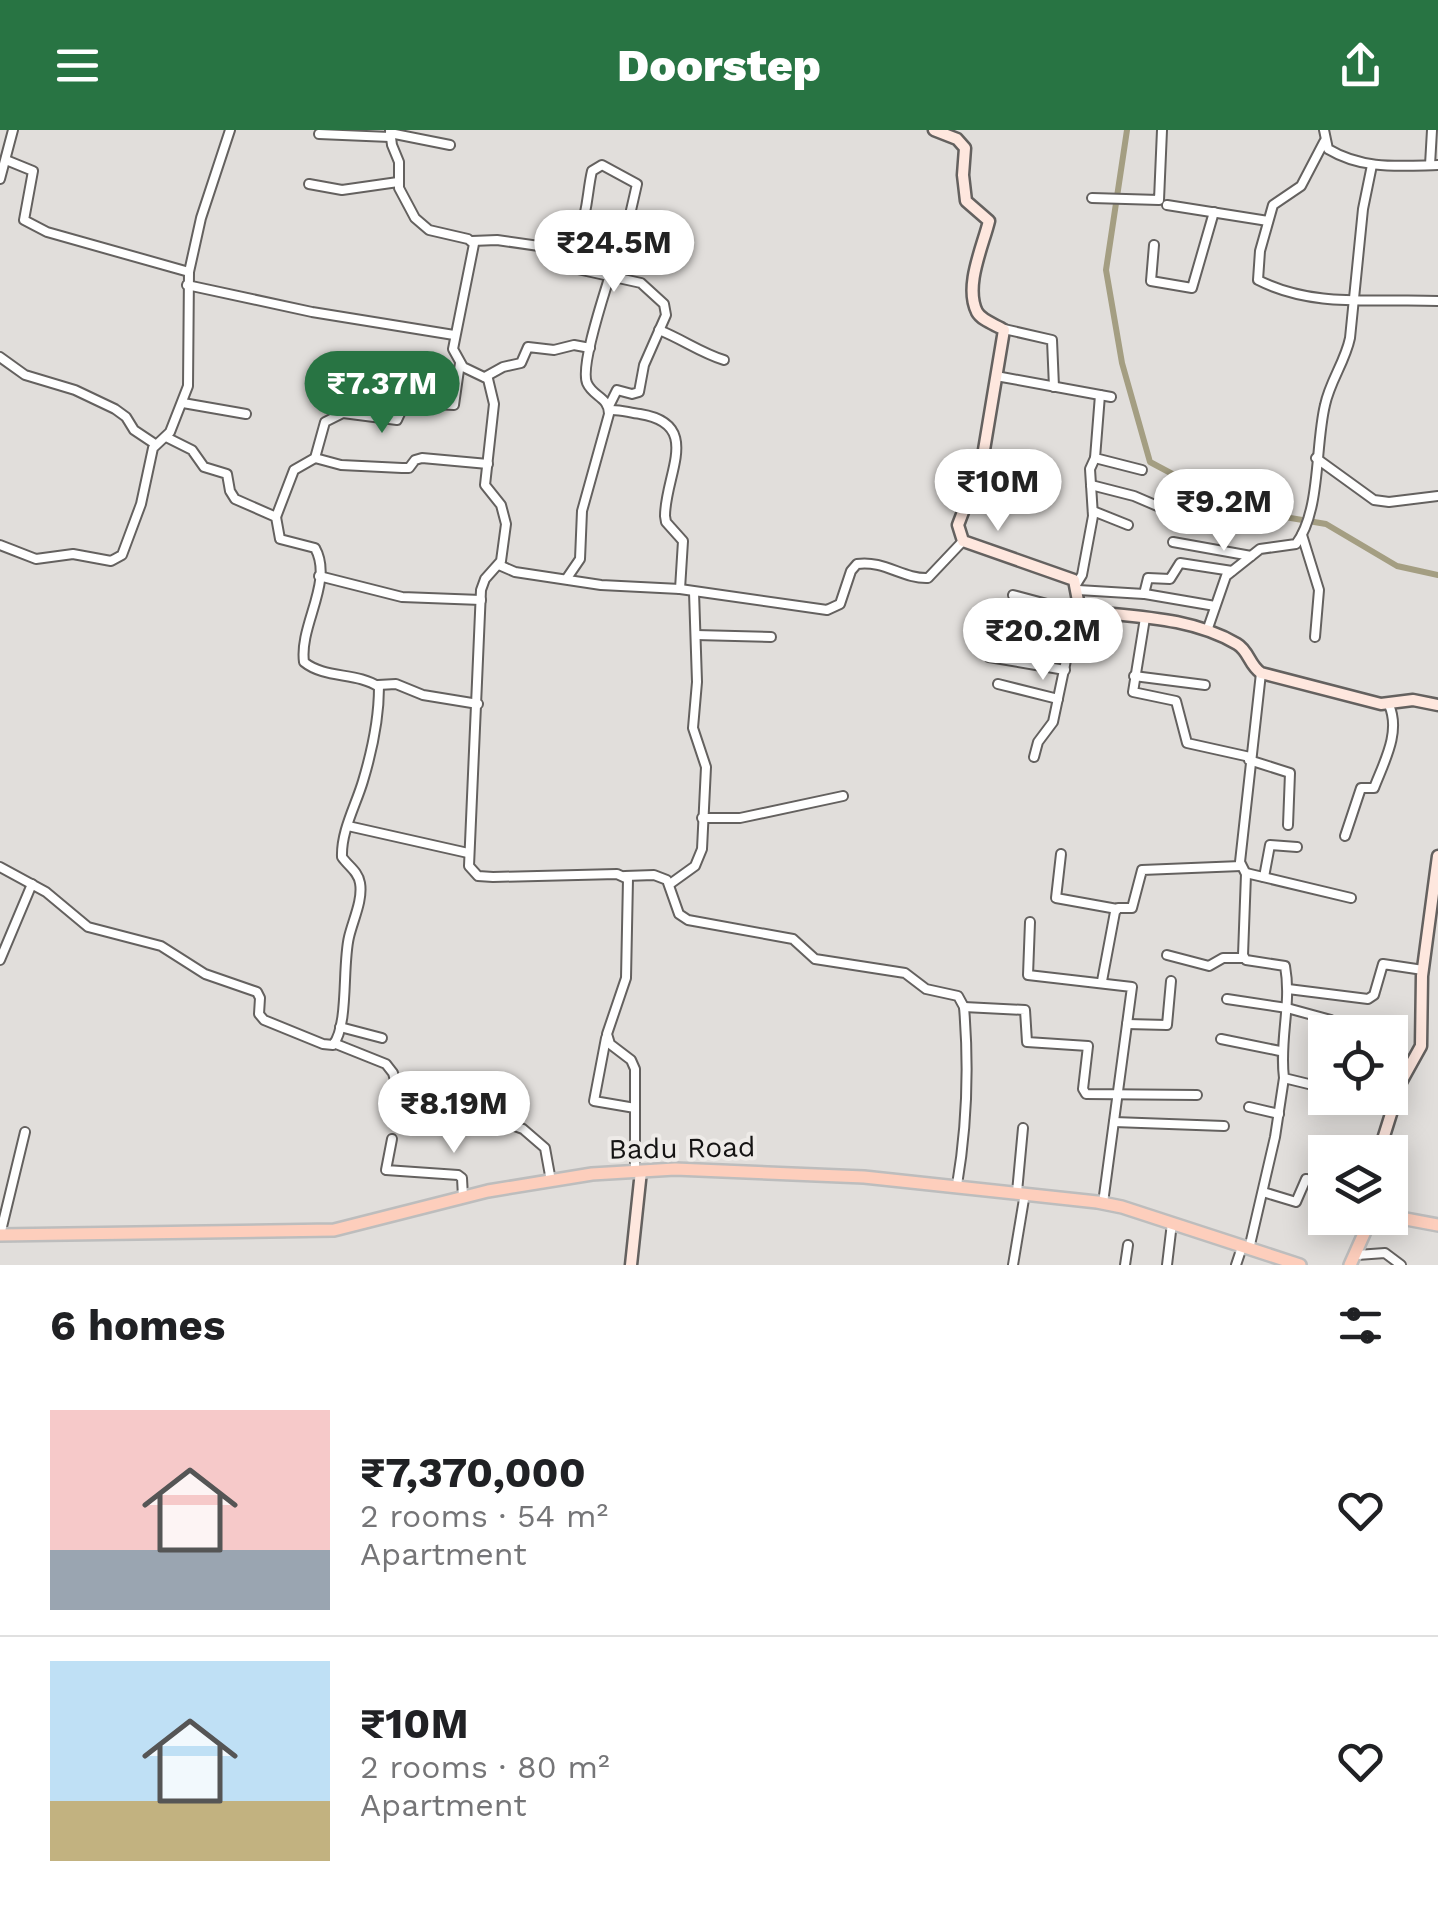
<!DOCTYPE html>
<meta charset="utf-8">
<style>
:root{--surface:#fff;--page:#f6f6f6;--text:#202124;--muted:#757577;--line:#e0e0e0;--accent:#287443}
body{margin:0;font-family:"Work Sans",sans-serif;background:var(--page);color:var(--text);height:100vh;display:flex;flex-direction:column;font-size:38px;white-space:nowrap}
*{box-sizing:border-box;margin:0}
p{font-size:32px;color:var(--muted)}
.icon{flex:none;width:55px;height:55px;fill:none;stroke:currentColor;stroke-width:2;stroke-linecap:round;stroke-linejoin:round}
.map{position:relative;height:1135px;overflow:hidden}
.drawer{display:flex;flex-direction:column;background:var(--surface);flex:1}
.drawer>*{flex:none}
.buttons{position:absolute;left:1308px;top:885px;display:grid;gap:20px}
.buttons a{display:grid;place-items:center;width:100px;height:100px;border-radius:0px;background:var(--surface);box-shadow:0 5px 25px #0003;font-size:50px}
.price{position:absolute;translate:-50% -85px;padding:0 22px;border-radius:35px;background:#fff;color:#222;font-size:32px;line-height:65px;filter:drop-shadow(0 2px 5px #0008)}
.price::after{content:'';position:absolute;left:50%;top:60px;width:30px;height:22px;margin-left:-15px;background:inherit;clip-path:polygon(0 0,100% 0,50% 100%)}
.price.selected{background:var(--accent);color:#fff}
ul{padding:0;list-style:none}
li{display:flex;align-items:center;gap:30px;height:250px;padding:0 50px}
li+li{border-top:2px solid var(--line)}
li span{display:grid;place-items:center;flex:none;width:280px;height:200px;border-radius:0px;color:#555}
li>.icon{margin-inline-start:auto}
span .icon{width:120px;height:120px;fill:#fffc;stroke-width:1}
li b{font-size:42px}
h2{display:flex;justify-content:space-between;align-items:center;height:120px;padding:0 50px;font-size:42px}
header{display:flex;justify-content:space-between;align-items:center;height:130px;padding:0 50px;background:var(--accent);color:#fff;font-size:45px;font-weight:800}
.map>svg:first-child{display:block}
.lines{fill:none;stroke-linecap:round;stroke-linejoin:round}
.canal{stroke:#a49e82;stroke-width:6}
.street-casing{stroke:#64615f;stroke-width:12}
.secondary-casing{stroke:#64615f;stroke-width:15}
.primary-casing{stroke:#bdbdbd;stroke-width:16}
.street{stroke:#fff;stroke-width:8}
.secondary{stroke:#fee7de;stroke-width:10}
.primary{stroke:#fdcebc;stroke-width:11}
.labels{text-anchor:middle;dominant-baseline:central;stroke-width:8;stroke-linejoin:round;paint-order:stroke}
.street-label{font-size:28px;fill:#151414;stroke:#eeebe8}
</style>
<header><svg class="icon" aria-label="menu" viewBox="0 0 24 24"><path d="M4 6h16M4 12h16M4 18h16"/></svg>Doorstep<svg class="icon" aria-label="share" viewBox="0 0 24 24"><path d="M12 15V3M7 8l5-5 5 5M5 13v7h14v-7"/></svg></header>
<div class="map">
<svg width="1438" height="1135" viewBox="0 0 1438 1135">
<rect width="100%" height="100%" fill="#e1dedb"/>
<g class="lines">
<polyline class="canal" points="1127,0 1106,140 1122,233 1150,332 1238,379 1326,394 1397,436 1438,445"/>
<g class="street-casing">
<g id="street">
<polyline points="390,0 392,15 399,32 399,58 415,88 429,100 468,109 474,114 453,219 463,237 488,249 494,274 485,355 501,375 506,394 501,431 485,449 481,460 469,736 478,746 493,747 617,744 628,749 626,848 607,904 610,914 631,930 635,939 635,1041"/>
<path d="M 1324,0 L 1328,19 C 1363,40 1399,36 1438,35"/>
<polyline points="390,3 450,15"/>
<polyline points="319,4 390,7"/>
<path d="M 1324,12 L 1301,56 L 1273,75 L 1260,121 L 1258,150 C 1315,179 1377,168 1438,171"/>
<polyline points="6,30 33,41 24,90 47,102 189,142"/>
<polyline points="1430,35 1432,0"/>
<polyline points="0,49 13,0"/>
<polyline points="309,54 342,60 398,52"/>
<polyline points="1092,68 1159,70 1162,0"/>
<polyline points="1167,75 1268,91"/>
<polyline points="472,111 497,110 546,117 573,138 641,153 664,174 666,185 644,235 639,262 632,264 617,260 609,276"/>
<polyline points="1154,115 1151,151 1192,158 1214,82"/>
<path d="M 558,124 C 589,109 585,70 592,41 L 602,35 L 637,54 L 616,146"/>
<polyline points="187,155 312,182 454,205"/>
<polyline points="1004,199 1052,210 1054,257"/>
<path d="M 659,200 C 682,209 701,223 724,230"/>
<polyline points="0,227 25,245 75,260 115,279 126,287 134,300 155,314"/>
<polyline points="996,246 1111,267"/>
<polyline points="485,247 503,237 521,233 528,217 554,220 574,215 590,218"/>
<polyline points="1100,265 1095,328 1142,340"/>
<polyline points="183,273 246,284"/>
<path d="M 609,280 C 620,279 629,283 640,284 C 703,294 665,344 665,386 L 666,392 L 683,411 L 680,459"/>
<polyline points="315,328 341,335 402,338 409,338 415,330 422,328 488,334"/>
<polyline points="1316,328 1374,370 1389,372 1438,366"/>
<polyline points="1091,355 1134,366 1190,390"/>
<polyline points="1093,381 1128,395"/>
<polyline points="276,387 294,340 315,328 325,292 343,283 397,290 403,277 409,273 454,275 460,233"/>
<polyline points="1302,405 1319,460 1315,507"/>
<polyline points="1173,412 1251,426"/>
<polyline points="0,415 36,429 73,424 111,431 122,425 141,374 153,318 170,302 188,256 189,142 201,88 230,0"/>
<path d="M 499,435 L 515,442 L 601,455 L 680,459 L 827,480 L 840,474 L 851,441 L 857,434 C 884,430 903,449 928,448 L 963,411"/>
<polyline points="319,446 402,467 481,470"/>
<path d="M 567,448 L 580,429 L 582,381 L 609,284 C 609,267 593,267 587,253 C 580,236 604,165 610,145"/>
<polyline points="1077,453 1082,445 1093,386 1090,339 1095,328"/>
<polyline points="1078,460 1144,464 1148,448 1170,449 1180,433 1232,441"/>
<polyline points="1145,464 1215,476"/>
<polyline points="1013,465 1077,482"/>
<polyline points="1145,488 1133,562 1176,571 1187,613 1250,627"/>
<polyline points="1007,498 1070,513"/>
<path d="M 1208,498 L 1226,446 L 1260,419 L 1296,414 C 1321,381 1315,316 1325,275 C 1330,251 1345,232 1350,208 L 1363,79 L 1372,35"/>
<polyline points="696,505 771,507"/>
<polyline points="989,527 1065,540"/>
<path d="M 1261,543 L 1240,732 L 1246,744 L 1243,825 L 1246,830 L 1285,836 C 1292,874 1279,910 1284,948 L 1325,958"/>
<polyline points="1134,546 1205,555"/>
<polyline points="998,554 1058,569"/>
<polyline points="378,555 396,554 423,565 478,574"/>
<polyline points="1034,627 1038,612 1053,592 1076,483"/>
<polyline points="1249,630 1290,643 1288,695"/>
<polyline points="702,688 740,688 843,666"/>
<polyline points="348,696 468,723"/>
<path d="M 1345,706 L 1361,658 L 1374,658 C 1384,632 1401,602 1389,575"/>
<polyline points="1061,724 1056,768 1117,779"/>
<path d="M 0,737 L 46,762 L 88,797 L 161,816 L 205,844 L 257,862 L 260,868 L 259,884 L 264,890 L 323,914 L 333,915 C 349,895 342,836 349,807 C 353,790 363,770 360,753 C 358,741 348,736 342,727 C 341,701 356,675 363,651 C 372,621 379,588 379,557 C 357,542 325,549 304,532 C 299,495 334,452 315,418 L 280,409 L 276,387 L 235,369 L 230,361 L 227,344 L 204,337 L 192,320 L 166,307"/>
<polyline points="1246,743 1351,768"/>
<path d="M 625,746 L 654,745 L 667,750 L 679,784 L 688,790 L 793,809 L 815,829 L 905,843 L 926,859 L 958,866 L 964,877 C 969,937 967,996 957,1055"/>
<polyline points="1264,747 1270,715 1297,717"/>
<polyline points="670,754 695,736 702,719 706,637 693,598 697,552 694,462"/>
<polyline points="1030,792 1028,845 1132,857 1103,1073"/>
<polyline points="1167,825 1209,836 1223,828 1243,828"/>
<polyline points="0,830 32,754"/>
<polyline points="1102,851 1115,782 1118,778 1132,778 1142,740 1241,736"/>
<polyline points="1288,859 1368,869 1374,865 1383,834 1423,840"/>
<polyline points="1227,869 1287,878 1331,890 1332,902"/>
<polyline points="964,877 1025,880 1027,912 1088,916 1083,959 1086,964 1197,965"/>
<polyline points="1127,894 1167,895 1171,851"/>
<polyline points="340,897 382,908"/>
<polyline points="606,908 594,971 635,978"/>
<polyline points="1221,909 1280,921"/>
<polyline points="336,914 386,934 393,943 399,965 433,982 462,977 523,999 545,1018 551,1051"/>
<polyline points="1363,968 1392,975"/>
<polyline points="1249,977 1279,984"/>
<polyline points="1114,992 1224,996"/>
<polyline points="392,1009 386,1040 458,1045 462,1048 463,1067"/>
<polyline points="1017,1062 1023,998"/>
<polyline points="1263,1062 1296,1072 1306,1049 1325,1052"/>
<polyline points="0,1105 25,1002"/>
<polyline points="1249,1119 1275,1007 1284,948"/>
<polyline points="1357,1125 1385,1123 1401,1135"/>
<polyline points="1013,1135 1025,1063"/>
<polyline points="1125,1135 1128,1115"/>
<polyline points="1167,1135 1172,1093"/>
<polyline points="1236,1135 1242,1117"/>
</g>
</g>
<g class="secondary-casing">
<g id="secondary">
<path d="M 934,0 L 957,9 L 965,18 L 963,45 L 966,71 L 989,91 C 983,116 964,156 977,182 C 982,191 997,195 1004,200 L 982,332 L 958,395 L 963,411 L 1074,450 L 1079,476 L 1084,481 C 1136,487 1191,487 1237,514 C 1249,521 1249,535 1261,543 L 1381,574 L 1413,570 L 1438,575"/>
<polyline points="1379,1022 1401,952 1421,916 1422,846 1438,726"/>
<polyline points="631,1135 641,1041"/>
</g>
</g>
<g class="primary-casing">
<g id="primary">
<polyline points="1390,1086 1438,1095"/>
<polyline points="0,1105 334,1100 488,1061 592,1044 675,1039 864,1047 1097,1072 1122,1077 1300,1135"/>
<polyline points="1350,1135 1371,1088"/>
</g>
</g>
<use href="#street" class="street"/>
<use href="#secondary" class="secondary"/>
<use href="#primary" class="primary"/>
</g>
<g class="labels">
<g class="street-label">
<text transform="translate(682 1018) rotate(-1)">Badu Road</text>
</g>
</g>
</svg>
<div class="buttons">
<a><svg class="icon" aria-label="locate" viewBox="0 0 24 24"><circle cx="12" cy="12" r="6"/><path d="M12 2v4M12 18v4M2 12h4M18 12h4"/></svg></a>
<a><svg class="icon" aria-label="layers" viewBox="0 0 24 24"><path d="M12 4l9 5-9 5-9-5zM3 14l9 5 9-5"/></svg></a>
</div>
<b class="price" style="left:614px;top:165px">₹24.5M</b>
<b class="price selected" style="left:382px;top:306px">₹7.37M</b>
<b class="price" style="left:998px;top:404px">₹10M</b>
<b class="price" style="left:1224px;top:424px">₹9.2M</b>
<b class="price" style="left:1043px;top:553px">₹20.2M</b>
<b class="price" style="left:454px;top:1026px">₹8.19M</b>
</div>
<section class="drawer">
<h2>6 homes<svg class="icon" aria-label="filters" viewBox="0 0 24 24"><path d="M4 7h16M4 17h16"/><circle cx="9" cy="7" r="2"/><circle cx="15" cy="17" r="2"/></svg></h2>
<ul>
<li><span style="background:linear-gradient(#f6c9c9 70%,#9aa5b1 0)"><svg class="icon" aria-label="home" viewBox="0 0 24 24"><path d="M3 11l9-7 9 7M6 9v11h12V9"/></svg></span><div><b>₹7,370,000</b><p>2 rooms · 54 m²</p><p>Apartment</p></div><svg class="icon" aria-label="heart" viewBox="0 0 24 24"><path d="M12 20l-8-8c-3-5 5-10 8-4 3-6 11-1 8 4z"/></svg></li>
<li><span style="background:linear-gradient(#bfe0f5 70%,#c2b280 0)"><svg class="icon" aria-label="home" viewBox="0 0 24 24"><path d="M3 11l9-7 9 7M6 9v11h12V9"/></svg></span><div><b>₹10M</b><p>2 rooms · 80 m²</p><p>Apartment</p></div><svg class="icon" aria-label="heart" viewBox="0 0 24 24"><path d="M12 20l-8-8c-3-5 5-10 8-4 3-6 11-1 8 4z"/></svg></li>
</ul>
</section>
